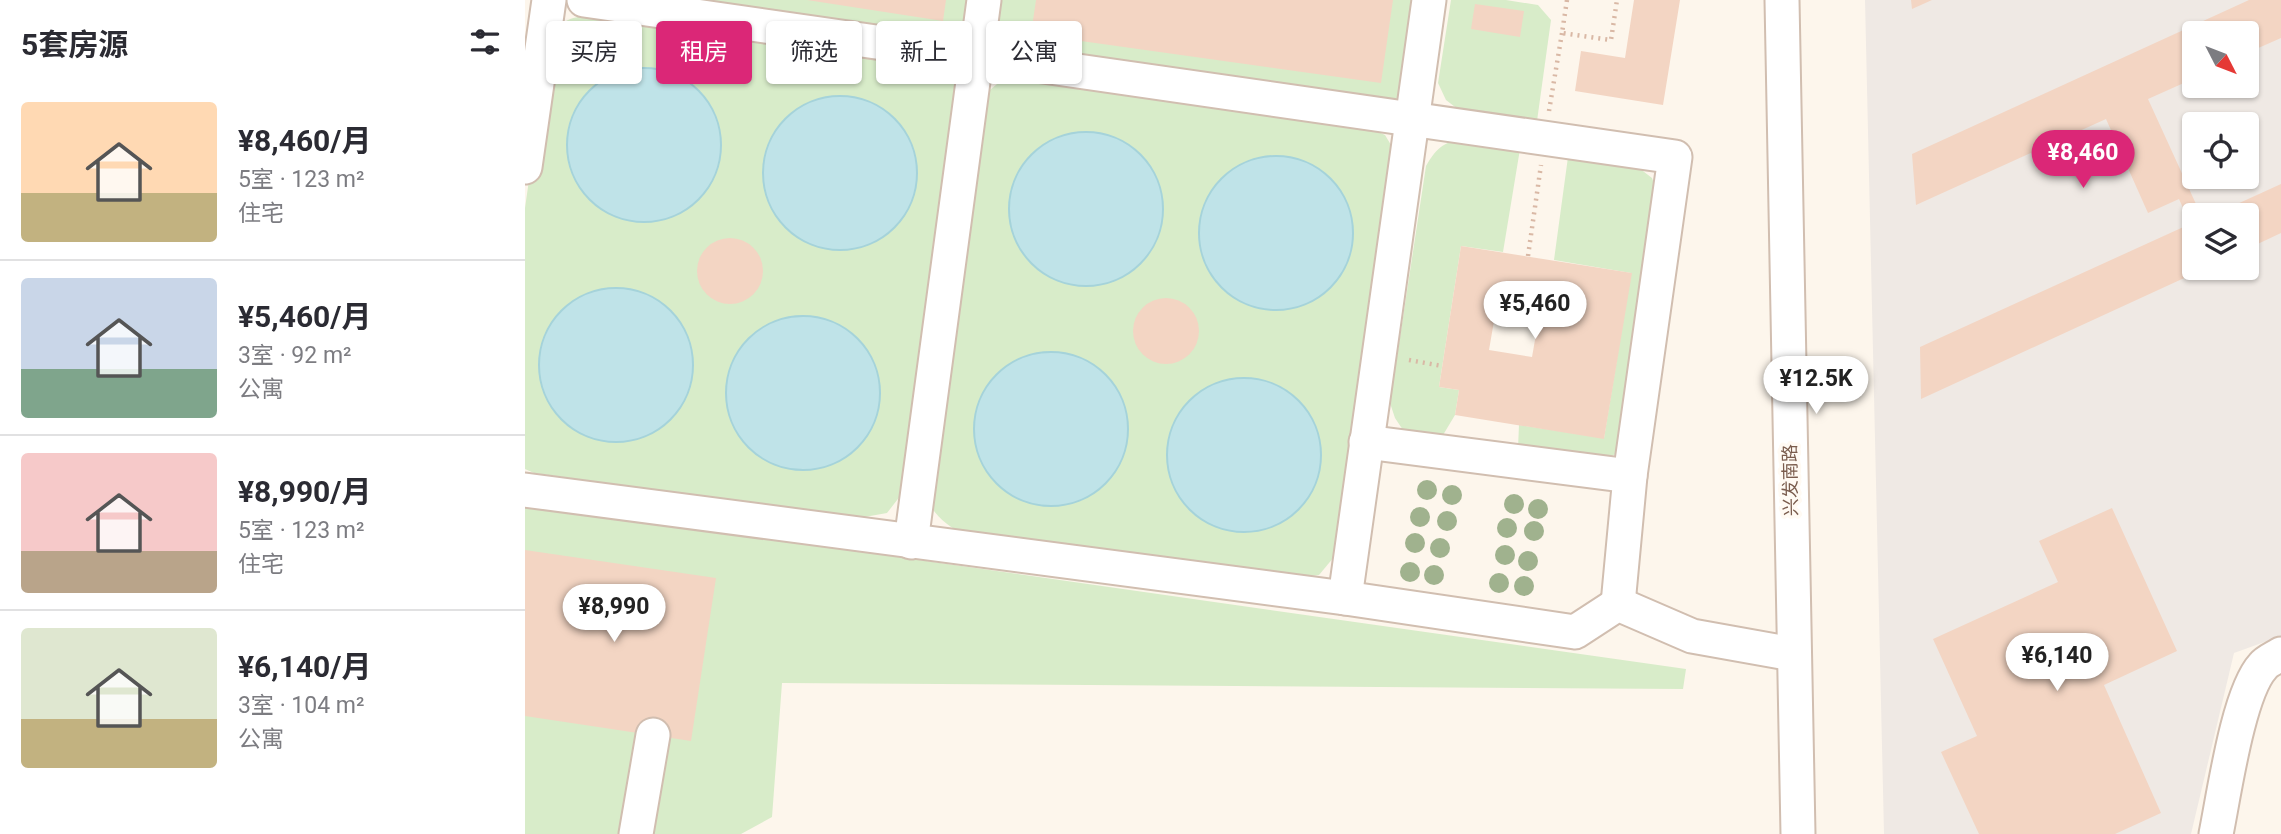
<!DOCTYPE html>
<html lang="zh">
<meta charset="utf-8">
<style>
:root{--surface:#fff;--page:#f7f7f7;--text:#2b2b33;--muted:#7c7c81;--line:#e1e1e2;--accent:#db2777}
body{margin:0;font-family:Roboto,"Noto Sans SC",sans-serif;background:var(--page);color:var(--text);height:100vh;display:flex;flex-direction:column;font-size:26px;white-space:nowrap}
*{box-sizing:border-box;margin:0}
p{font-size:23px;color:var(--muted)}
.icon{flex:none;width:38px;height:38px;fill:none;stroke:currentColor;stroke-width:2;stroke-linecap:round;stroke-linejoin:round}
.map{position:relative;flex:1;overflow:hidden}
.side{display:flex;flex-direction:column;background:var(--surface);width:525px}
.side>*{flex:none}
.top-card{position:absolute;left:21px;top:21px;width:665px;height:63px;display:flex;gap:14px}
.needle{width:46px;rotate:132deg}
.controls{position:absolute;left:1657px;top:21px;display:grid;gap:14px}
.controls a{display:grid;place-items:center;width:77px;height:77px;border-radius:7px;background:var(--surface);box-shadow:0 2px 5px #0004;font-size:35px}
.price{position:absolute;translate:-50% -60px;padding:0 16px;border-radius:24px;background:#fff;color:#222;font-size:23px;line-height:46px;filter:drop-shadow(0 2px 4px #0008)}
.price::after{content:'';position:absolute;left:50%;top:42px;width:21px;height:16px;margin-left:-10px;background:inherit;clip-path:polygon(0 0,100% 0,50% 100%)}
.price.on{background:var(--accent);color:#fff}
ul{padding:0;list-style:none}
li{display:flex;align-items:center;gap:21px;height:175px;padding:0 21px}
li+li{border-top:2px solid var(--line)}
li span{display:grid;place-items:center;flex:none;width:196px;height:140px;border-radius:7px;color:#555}
li>.icon{margin-inline-start:auto}
span .icon{width:84px;height:84px;fill:#fffc;stroke-width:1}
li b{font-size:30px}
h2{display:flex;justify-content:space-between;align-items:center;height:84px;padding:0 21px;font-size:30px}
.pill{padding:0 24px;border-radius:7px;background:var(--surface);box-shadow:0 2px 5px #0004;font-size:24px;line-height:63px}
.pill.on{background:var(--accent);color:#fff}
main{display:flex;flex:1;min-height:0}
.map>svg:first-child{display:block}
.industrial{fill:#efe9e4;fill-rule:evenodd}
.green{fill:#d8ecc9}
.water{fill:#bfe3e8;stroke:#a5d3da;stroke-width:2}
.building{fill:#f3d5c3;fill-rule:evenodd}
.lines{fill:none;stroke-linecap:round;stroke-linejoin:round}
.minor-casing{stroke:#d1beb0;stroke-width:37}
.path{stroke:#d9b8a5;stroke-width:4.5;stroke-dasharray:2 5;stroke-linecap:butt}
.minor{stroke:#fff;stroke-width:33}
.tree{fill:#a0b28e}
.labels{text-anchor:middle;dominant-baseline:central;stroke-width:7;stroke-linejoin:round;paint-order:stroke}
.street-label{font-size:18px;fill:#7a5c4d;stroke:#fffaf3}
</style>
<main>
<section class="side">
<h2>5套房源<svg class="icon" aria-label="filters" viewBox="0 0 24 24"><path d="M4 7h16M4 17h16"/><circle cx="9" cy="7" r="2"/><circle cx="15" cy="17" r="2"/></svg></h2>
<ul>
<li><span style="background:linear-gradient(#ffd9b3 65%,#c2b280 0)"><svg class="icon" aria-label="home" viewBox="0 0 24 24"><path d="M3 11l9-7 9 7M6 9v11h12V9"/></svg></span><div><b>¥8,460/月</b><p>5室 · 123 m²</p><p>住宅</p></div></li>
<li><span style="background:linear-gradient(#c9d6e8 65%,#7fa58c 0)"><svg class="icon" aria-label="home" viewBox="0 0 24 24"><path d="M3 11l9-7 9 7M6 9v11h12V9"/></svg></span><div><b>¥5,460/月</b><p>3室 · 92 m²</p><p>公寓</p></div></li>
<li><span style="background:linear-gradient(#f6c9c9 70%,#b9a48a 0)"><svg class="icon" aria-label="home" viewBox="0 0 24 24"><path d="M3 11l9-7 9 7M6 9v11h12V9"/></svg></span><div><b>¥8,990/月</b><p>5室 · 123 m²</p><p>住宅</p></div></li>
<li><span style="background:linear-gradient(#dfe7d0 65%,#c2b280 0)"><svg class="icon" aria-label="home" viewBox="0 0 24 24"><path d="M3 11l9-7 9 7M6 9v11h12V9"/></svg></span><div><b>¥6,140/月</b><p>3室 · 104 m²</p><p>公寓</p></div></li>
</ul>
</section>
<div class="map">
<svg width="1756" height="834" viewBox="0 0 1756 834">
<rect width="100%" height="100%" fill="#fdf6ec"/>
<path class="industrial" d="M 1340,0 L 1756,0 L 1756,636 L 1709,653 L 1666,834 L 1359,834 ZM 1670,33 L 1722,33 L 1722,86 L 1670,86 ZM 1670,124 L 1722,124 L 1722,177 L 1670,177 ZM 1670,215 L 1722,215 L 1722,268 L 1670,268 Z"/>
<g class="green">
<polygon points="160,0 452,0 441,36 424,42"/>
<path d="M 471,0 L 893,0 L 874,97 L 856,104 L 485,45 C 469,28 468,22 471,0 Z"/>
<polygon points="926,0 981,0 1013,5 1026,20 1012,121 934,110 921,100 913,83"/>
<path d="M 65,16 L 407,64 L 427,73 L 437,88 L 376,495 L 362,513 L 334,518 L 9,473 L 0,469 L 0,208 L 23,47 C 35,24 37,17 65,16 Z"/>
<path d="M 479,78 L 497,78 L 839,125 L 860,135 L 869,150 L 818,531 L 809,557 L 794,575 L 766,579 L 441,535 C 421,526 411,516 400,498 L 455,109 L 465,90 Z"/>
<path d="M 937,139 L 995,149 L 978,252 L 936,246 L 914,387 L 934,390 L 930,415 L 918,435 L 892,434 L 878,430 L 870,418 L 865,403 L 901,166 C 911,149 918,142 937,139 Z"/>
<polygon points="1043,157 1114,168 1127,178 1132,192 1098,443 1091,454 1078,459 993,448 994,425 1079,438 1106,273 1029,260"/>
<polygon points="0,504 1161,669 1158,689 257,683 247,817 216,834 0,834"/>
</g>
<g class="water">
<circle cx="119" cy="145" r="77"/>
<circle cx="315" cy="173" r="77"/>
<circle cx="561" cy="209" r="77"/>
<circle cx="751" cy="233" r="77"/>
<circle cx="91" cy="365" r="77"/>
<circle cx="278" cy="393" r="77"/>
<circle cx="526" cy="429" r="77"/>
<circle cx="719" cy="455" r="77"/>
</g>
<g class="building">
<polygon points="282,0 421,0 418,21"/>
<polygon points="511,0 868,0 856,83 506,34"/>
<polygon points="1109,0 1155,0 1138,105 1050,91 1056,51 1100,58"/>
<polygon points="1386,0 1407,0 1387,9"/>
<polygon points="1724,0 1756,0 1756,38 1722,53 1722,33 1670,33 1670,78 1623,99 1676,215 1670,215 1670,268 1681,268 1396,399 1395,347 1665,224 1654,199 1623,213 1581,119 1391,205 1387,154"/>
<polygon points="950,4 999,11 995,37 946,29"/>
<polygon points="1756,184 1756,233 1722,249 1722,215 1688,215"/>
<circle cx="205" cy="271" r="33"/>
<path d="M 936,246 L 1107,273 L 1079,439 L 930,415 L 934,390 L 914,387 ZM 974,292 L 1017,300 L 1007,357 L 964,350 Z"/>
<circle cx="641" cy="331" r="33"/>
<polygon points="1587,508 1652,651 1579,685 1636,813 1590,834 1454,834 1416,752 1452,736 1408,639 1533,582 1514,541"/>
<polygon points="0,550 191,578 166,741 0,716"/>
</g>
<g class="lines">
<g class="minor-casing">
<g id="minor">
<polyline points="59,0 1150,157 1105,476 1093,604"/>
<polyline points="1257,0 1273,834"/>
<polyline points="0,167 24,0"/>
<polyline points="841,442 1105,476"/>
<polyline points="0,490 820,598 1050,632 1093,604 1167,636 1268,654"/>
<polyline points="386,542 459,0"/>
<polyline points="820,598 904,0"/>
<polyline points="111,834 128,735"/>
<path d="M 1691,834 C 1699,795 1713,693 1738,666 C 1742,661 1750,658 1756,654"/>
</g>
</g>
<g class="path">
<polyline points="1042,0 1037,33 1086,40 1092,0"/>
<polyline points="1024,111 1037,33"/>
<polyline points="1003,256 1016,165"/>
<polyline points="884,360 917,366"/>
</g>
<use href="#minor" class="minor"/>
</g>
<g class="tree">
<circle cx="902" cy="490" r="10"/>
<circle cx="927" cy="495" r="10"/>
<circle cx="989" cy="504" r="10"/>
<circle cx="1013" cy="509" r="10"/>
<circle cx="895" cy="517" r="10"/>
<circle cx="922" cy="521" r="10"/>
<circle cx="982" cy="528" r="10"/>
<circle cx="1009" cy="531" r="10"/>
<circle cx="890" cy="543" r="10"/>
<circle cx="915" cy="548" r="10"/>
<circle cx="980" cy="555" r="10"/>
<circle cx="1003" cy="561" r="10"/>
<circle cx="885" cy="572" r="10"/>
<circle cx="909" cy="575" r="10"/>
<circle cx="974" cy="583" r="10"/>
<circle cx="999" cy="586" r="10"/>
</g>
<g class="labels">
<g class="street-label">
<text transform="translate(1265 480) rotate(-91)">兴发南路</text>
</g>
</g>
</svg>
<div class="controls">
<a><svg class="needle" viewBox="-14 -14 28 28"><path d="M0-13l5 13h-10z" fill="#e53935"/><path d="M0 13l5-13h-10z" fill="#7c7c81"/></svg></a>
<a><svg class="icon" aria-label="locate" viewBox="0 0 24 24"><circle cx="12" cy="12" r="6"/><path d="M12 2v4M12 18v4M2 12h4M18 12h4"/></svg></a>
<a><svg class="icon" aria-label="layers" viewBox="0 0 24 24"><path d="M12 4l9 5-9 5-9-5zM3 14l9 5 9-5"/></svg></a>
</div>
<b class="price on" style="left:1558px;top:190px">¥8,460</b>
<b class="price" style="left:1010px;top:341px">¥5,460</b>
<b class="price" style="left:1291px;top:416px">¥12.5K</b>
<b class="price" style="left:89px;top:644px">¥8,990</b>
<b class="price" style="left:1532px;top:693px">¥6,140</b>
<div class="top-card">
<a class="pill">买房</a>
<a class="pill on">租房</a>
<a class="pill">筛选</a>
<a class="pill">新上</a>
<a class="pill">公寓</a>
</div>
</div>
</main>
